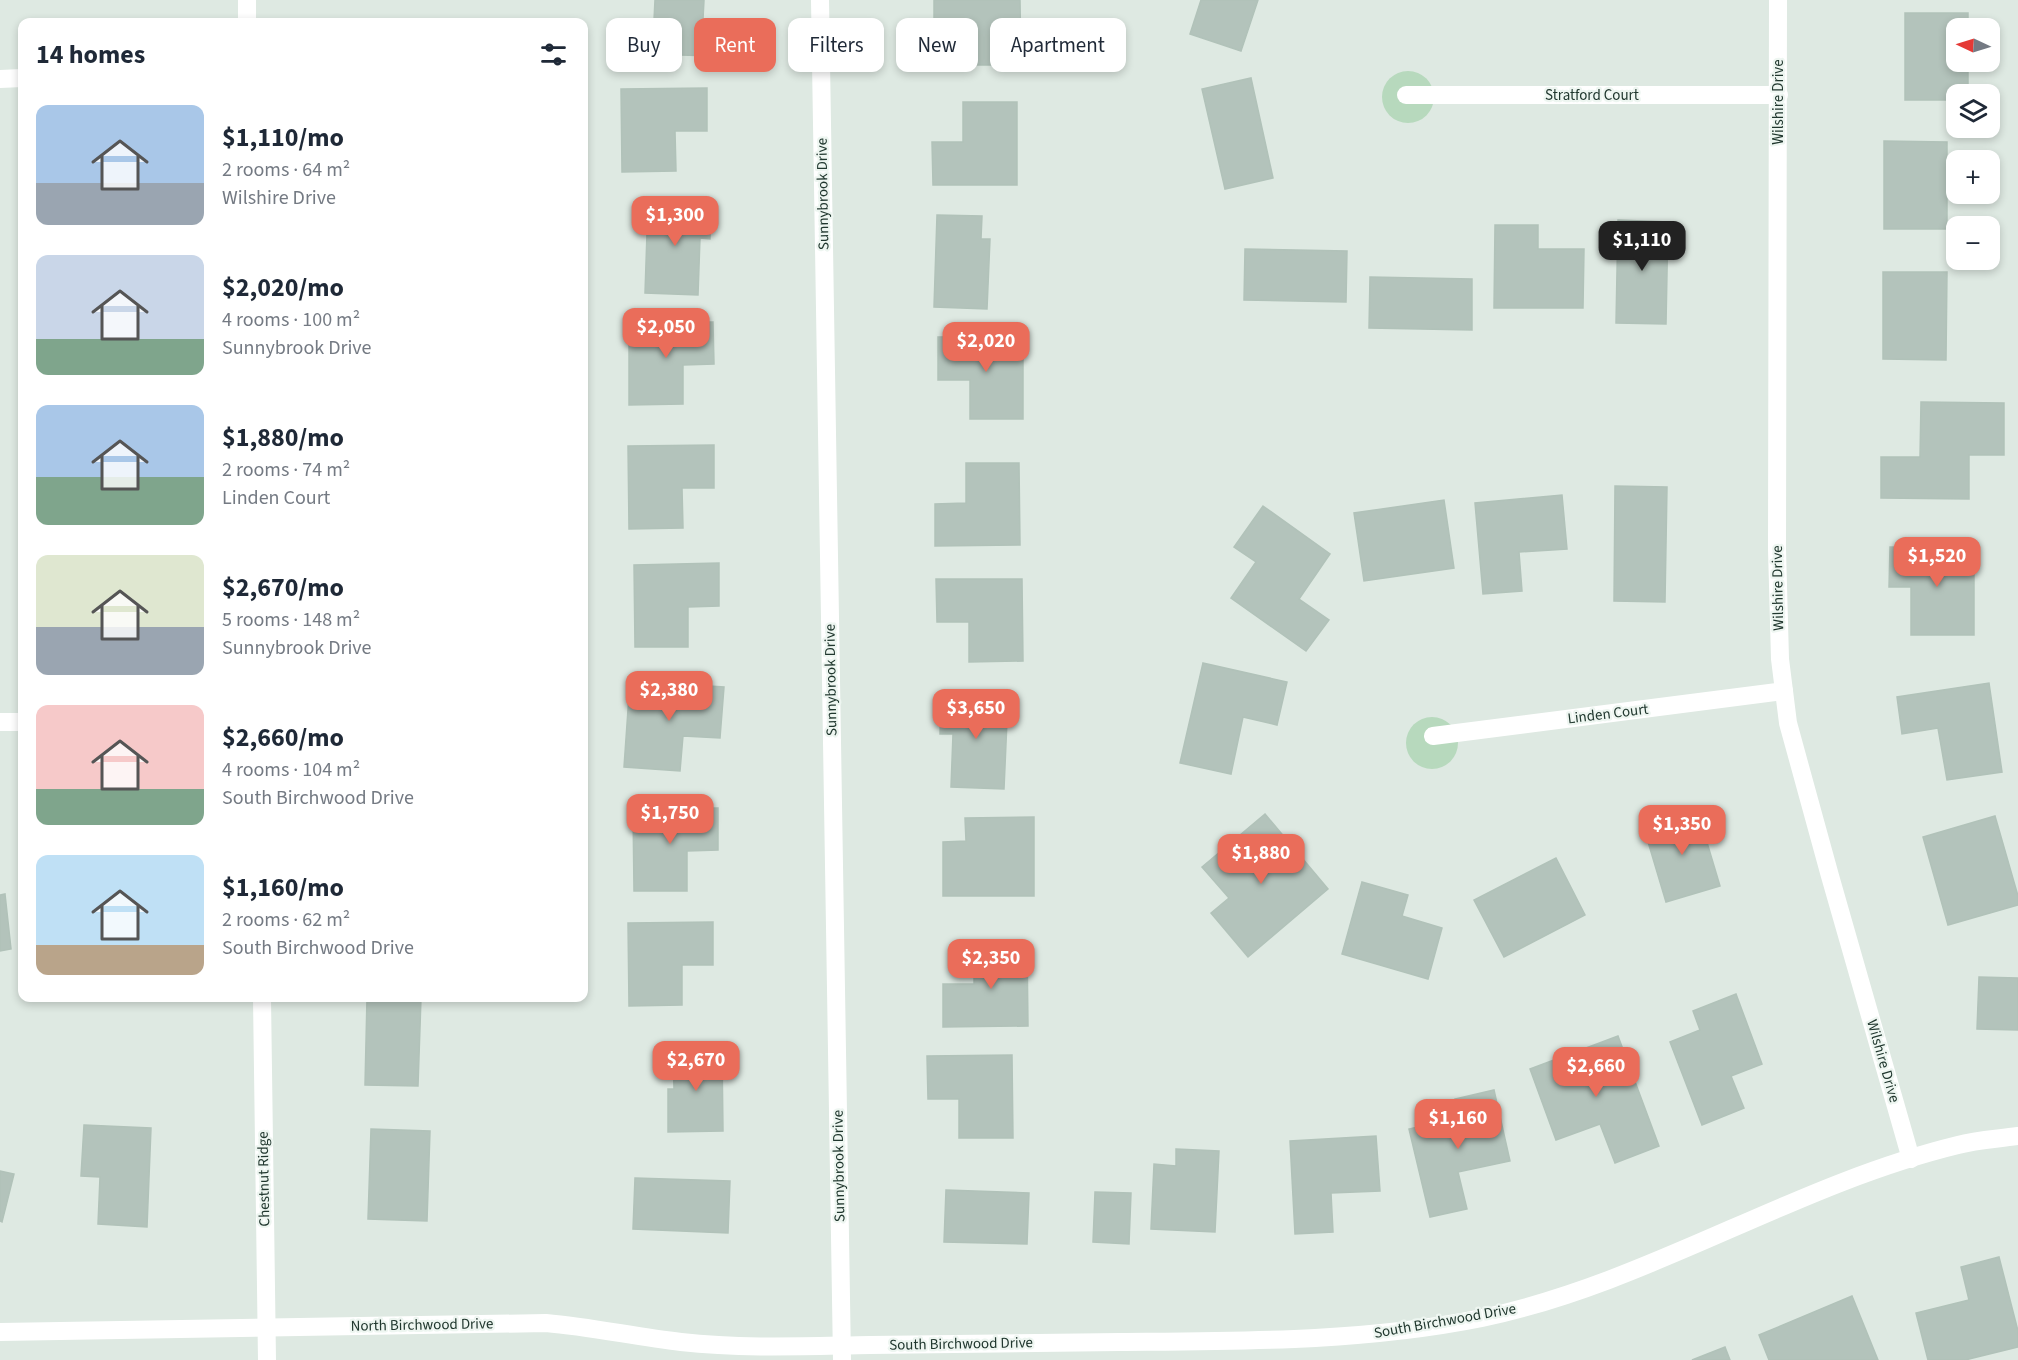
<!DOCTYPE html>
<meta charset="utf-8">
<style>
:root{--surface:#fff;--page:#f6f6f7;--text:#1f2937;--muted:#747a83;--accent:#ea6d5a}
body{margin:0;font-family:"Source Sans 3",sans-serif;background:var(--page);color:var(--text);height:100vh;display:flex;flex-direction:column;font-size:22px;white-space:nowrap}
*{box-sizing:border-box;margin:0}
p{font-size:20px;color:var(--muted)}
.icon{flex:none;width:33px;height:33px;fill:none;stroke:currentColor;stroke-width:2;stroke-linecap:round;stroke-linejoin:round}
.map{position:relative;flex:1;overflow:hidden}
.side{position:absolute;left:18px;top:18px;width:570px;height:984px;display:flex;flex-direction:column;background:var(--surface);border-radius:12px;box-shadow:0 3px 9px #0003}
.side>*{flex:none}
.banner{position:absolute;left:606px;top:18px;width:570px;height:54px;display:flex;gap:12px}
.needle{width:39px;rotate:274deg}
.buttons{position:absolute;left:1946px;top:18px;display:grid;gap:12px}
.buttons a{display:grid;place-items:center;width:54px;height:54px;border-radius:12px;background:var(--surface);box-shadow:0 3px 9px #0003;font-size:30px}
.price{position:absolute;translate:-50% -51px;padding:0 14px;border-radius:12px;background:var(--accent);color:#fff;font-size:20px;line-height:39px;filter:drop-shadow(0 2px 3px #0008)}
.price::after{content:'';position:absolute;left:50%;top:36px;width:18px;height:14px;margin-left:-9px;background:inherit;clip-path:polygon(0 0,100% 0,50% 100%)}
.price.current{background:#222;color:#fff}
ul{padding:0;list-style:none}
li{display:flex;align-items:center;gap:18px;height:150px;padding:0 18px}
li span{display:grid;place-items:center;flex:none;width:168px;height:120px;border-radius:12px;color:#555}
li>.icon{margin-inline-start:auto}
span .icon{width:72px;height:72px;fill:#fffc;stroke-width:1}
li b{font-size:26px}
h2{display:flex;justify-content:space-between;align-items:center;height:72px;padding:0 18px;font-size:26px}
.pill{padding:0 21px;border-radius:12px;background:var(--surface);box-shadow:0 3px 9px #0003;font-size:21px;line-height:54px}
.pill.current{background:var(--accent);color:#fff}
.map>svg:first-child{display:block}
.green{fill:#b7d9bd}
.building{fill:#b3c3bb;stroke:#b1c2b9;stroke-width:1.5}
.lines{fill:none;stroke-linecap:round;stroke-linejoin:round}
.minor{stroke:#fff;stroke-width:18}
.labels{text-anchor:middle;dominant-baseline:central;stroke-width:4.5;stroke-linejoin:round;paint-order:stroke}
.street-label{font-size:15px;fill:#20372e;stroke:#eef6f1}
</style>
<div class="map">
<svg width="2018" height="1360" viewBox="0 0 2018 1360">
<rect width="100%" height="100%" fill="#dee9e2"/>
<g class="green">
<circle cx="1408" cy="97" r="26"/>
<circle cx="1432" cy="743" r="26"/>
</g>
<g class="building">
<polygon points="655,0 704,0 703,19 715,19 714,56 646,54 647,19 654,20"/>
<polygon points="934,0 1020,0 1021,65 967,65 966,25 934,26"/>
<polygon points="1201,0 1258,0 1241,51 1190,34"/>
<polygon points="1905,13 1968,13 1968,28 1956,28 1956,62 1968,62 1968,94 1956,94 1956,100 1905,100"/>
<polygon points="1251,78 1273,178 1225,189 1202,89"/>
<polygon points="707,88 707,131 675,131 676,171 622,172 621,89"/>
<polygon points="963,102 1017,102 1017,185 933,185 932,142 963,142"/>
<polygon points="1884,141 1947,142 1947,229 1884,229"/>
<polygon points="648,203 711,205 710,239 700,238 698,295 645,293"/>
<polygon points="937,215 982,216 981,239 990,239 987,309 934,307"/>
<polygon points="1618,220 1668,222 1666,324 1616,323"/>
<polygon points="1495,225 1538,225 1538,249 1584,249 1583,308 1494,308"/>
<polygon points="1245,249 1347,251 1346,302 1244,300"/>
<polygon points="1883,272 1947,272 1946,360 1883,359"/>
<polygon points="1370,277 1472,279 1472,330 1369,328"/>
<polygon points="713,322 714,364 683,365 683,404 629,405 629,323"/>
<polygon points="1023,336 1023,419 970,419 970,380 938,380 938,337"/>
<polygon points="1921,402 2004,403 2004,455 1969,455 1969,499 1881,498 1881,457 1920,457"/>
<polygon points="714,445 714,488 682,488 683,528 629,529 628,446"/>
<polygon points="966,463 1019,463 1020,545 935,546 935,504 966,503"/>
<polygon points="1615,486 1667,487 1665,602 1614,601"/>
<polygon points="1562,495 1567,549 1519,552 1522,591 1483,594 1475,503"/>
<polygon points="1444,500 1454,568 1364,581 1354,513"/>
<polygon points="1263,506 1330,554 1299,599 1329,620 1306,651 1231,598 1256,562 1234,547"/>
<polygon points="1890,547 1974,548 1974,635 1911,635 1911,587 1889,587"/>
<polygon points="719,563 719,606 688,607 688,647 635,647 634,565"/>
<polygon points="936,579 1022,579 1023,661 969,662 969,622 937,622"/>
<polygon points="1203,663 1287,682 1277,725 1243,717 1231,774 1180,763"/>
<polygon points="630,681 724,687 720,738 683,736 680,771 624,767"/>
<polygon points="1989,683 2002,772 1947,780 1938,728 1902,734 1897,697"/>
<polygon points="941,696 1008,698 1004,789 951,787 953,734 940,734"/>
<polygon points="718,808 718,850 687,851 687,891 634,891 633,809"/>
<polygon points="1697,809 1720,886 1666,902 1643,825"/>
<polygon points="1265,814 1328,889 1248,957 1211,913 1229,898 1202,867"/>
<polygon points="1995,816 2018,896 2018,905 1948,925 1923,837"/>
<polygon points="1034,817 1034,896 943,896 943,842 966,841 965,818"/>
<polygon points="1556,858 1585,915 1504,957 1474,900"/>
<polygon points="1362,882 1408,895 1402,916 1442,928 1428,979 1342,954"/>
<polygon points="5,894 11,949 0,951 0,895"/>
<polygon points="713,922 713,965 682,965 682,1005 629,1006 628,923"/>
<polygon points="974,944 1027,944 1028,1026 943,1027 943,984 974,984"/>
<polygon points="1979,977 2018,978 2018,1030 1977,1029"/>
<polygon points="1736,994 1762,1064 1731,1076 1744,1108 1702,1125 1670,1042 1700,1030 1693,1011"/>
<polygon points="367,998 421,998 418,1086 365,1085"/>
<polygon points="1618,1036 1659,1146 1615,1163 1600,1124 1556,1140 1530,1069"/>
<polygon points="673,1051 722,1051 723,1131 668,1132 668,1089 674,1089"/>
<polygon points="1012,1055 1013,1138 959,1138 959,1099 928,1099 927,1056"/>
<polygon points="1494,1090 1510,1161 1458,1172 1467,1209 1430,1217 1409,1129 1460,1117 1455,1099"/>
<polygon points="84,1125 151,1128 147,1227 98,1224 100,1177 81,1176"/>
<polygon points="371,1129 430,1131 427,1221 368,1219"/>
<polygon points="1376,1136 1380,1191 1331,1193 1333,1232 1295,1234 1290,1141"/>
<polygon points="1176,1149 1219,1151 1215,1232 1151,1229 1154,1164 1176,1166"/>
<polygon points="0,1171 14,1174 2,1222 0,1221"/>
<polygon points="635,1178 730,1181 728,1233 633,1229"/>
<polygon points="946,1190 1029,1193 1027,1244 944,1242"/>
<polygon points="1095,1192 1131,1193 1129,1244 1093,1242"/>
<polygon points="1999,1257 2018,1331 2018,1347 1965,1360 1928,1360 1916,1313 1969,1300 1961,1267"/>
<polygon points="1852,1296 1878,1360 1769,1360 1759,1335"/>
<polygon points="1725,1347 1730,1360 1692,1360"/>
</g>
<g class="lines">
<g class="minor">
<polyline points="247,0 247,22"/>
<polyline points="820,0 842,1360"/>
<polyline points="1778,0 1777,549 1780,659 1788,723 1830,876 1911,1159"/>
<polyline points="0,79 22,78"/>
<polyline points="1406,95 1779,95"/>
<polyline points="0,722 22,722"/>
<polyline points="1433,736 1784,691"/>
<polyline points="262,998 267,1360"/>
<path d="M 0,1332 L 546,1323 C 592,1327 636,1337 681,1342 C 744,1349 808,1346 870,1345 C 954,1344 1037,1343 1120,1342 C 1241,1341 1363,1342 1482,1318 C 1649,1283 1793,1185 1958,1145 C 1977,1140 1998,1139 2018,1136"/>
</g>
</g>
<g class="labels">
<g class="street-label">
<text x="1592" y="95">Stratford Court</text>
<text transform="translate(1778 102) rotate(-90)">Wilshire Drive</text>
<text transform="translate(823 194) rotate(-91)">Sunnybrook Drive</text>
<text transform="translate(1778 588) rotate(-91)">Wilshire Drive</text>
<text transform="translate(831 680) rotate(-91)">Sunnybrook Drive</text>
<text transform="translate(1608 714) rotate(-7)">Linden Court</text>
<text transform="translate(1883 1061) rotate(74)">Wilshire Drive</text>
<text transform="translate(839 1166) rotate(-91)">Sunnybrook Drive</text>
<text transform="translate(264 1179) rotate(-91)">Chestnut Ridge</text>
<text transform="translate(1445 1321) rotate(-10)">South Birchwood Drive</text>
<text transform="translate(422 1325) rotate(-1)">North Birchwood Drive</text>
<text transform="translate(961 1344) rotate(-1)">South Birchwood Drive</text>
</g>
</g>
</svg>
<div class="buttons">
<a><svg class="needle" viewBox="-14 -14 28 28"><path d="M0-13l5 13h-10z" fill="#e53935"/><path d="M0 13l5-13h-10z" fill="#747a83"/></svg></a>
<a><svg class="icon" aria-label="layers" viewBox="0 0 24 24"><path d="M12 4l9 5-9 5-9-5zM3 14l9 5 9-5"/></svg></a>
<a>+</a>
<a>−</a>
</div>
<b class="price" style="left:675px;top:247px">$1,300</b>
<b class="price current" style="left:1642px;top:272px">$1,110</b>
<b class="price" style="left:666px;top:359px">$2,050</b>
<b class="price" style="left:986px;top:373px">$2,020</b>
<b class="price" style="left:1937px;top:588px">$1,520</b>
<b class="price" style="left:669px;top:722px">$2,380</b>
<b class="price" style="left:976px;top:740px">$3,650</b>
<b class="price" style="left:670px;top:845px">$1,750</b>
<b class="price" style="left:1682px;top:856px">$1,350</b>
<b class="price" style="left:1261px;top:885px">$1,880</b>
<b class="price" style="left:991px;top:990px">$2,350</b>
<b class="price" style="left:696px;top:1092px">$2,670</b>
<b class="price" style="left:1596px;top:1098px">$2,660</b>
<b class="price" style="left:1458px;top:1150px">$1,160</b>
<div class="banner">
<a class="pill">Buy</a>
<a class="pill current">Rent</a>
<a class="pill">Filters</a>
<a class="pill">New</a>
<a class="pill">Apartment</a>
</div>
<section class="side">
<h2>14 homes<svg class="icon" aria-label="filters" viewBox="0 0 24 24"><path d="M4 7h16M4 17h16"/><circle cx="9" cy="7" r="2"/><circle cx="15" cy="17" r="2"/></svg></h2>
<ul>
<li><span style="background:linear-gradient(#a9c7e8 65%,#9aa5b1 0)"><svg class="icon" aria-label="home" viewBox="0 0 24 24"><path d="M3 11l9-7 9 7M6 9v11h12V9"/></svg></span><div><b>$1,110/mo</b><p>2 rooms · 64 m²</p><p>Wilshire Drive</p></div></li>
<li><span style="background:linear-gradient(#c9d6e8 70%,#7fa58c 0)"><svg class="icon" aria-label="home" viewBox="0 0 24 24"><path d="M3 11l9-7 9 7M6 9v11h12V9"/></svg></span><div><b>$2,020/mo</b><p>4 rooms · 100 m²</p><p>Sunnybrook Drive</p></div></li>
<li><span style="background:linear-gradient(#a9c7e8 60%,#7fa58c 0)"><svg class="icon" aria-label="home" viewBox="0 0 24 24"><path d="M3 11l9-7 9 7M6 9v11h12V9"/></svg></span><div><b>$1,880/mo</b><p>2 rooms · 74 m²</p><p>Linden Court</p></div></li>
<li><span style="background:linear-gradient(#dfe7d0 60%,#9aa5b1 0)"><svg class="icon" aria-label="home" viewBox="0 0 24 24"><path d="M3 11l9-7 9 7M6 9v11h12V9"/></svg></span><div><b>$2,670/mo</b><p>5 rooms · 148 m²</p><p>Sunnybrook Drive</p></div></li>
<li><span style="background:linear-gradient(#f6c9c9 70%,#7fa58c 0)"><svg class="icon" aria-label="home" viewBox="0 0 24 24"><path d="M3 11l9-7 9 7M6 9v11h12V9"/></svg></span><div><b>$2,660/mo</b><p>4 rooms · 104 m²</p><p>South Birchwood Drive</p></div></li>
<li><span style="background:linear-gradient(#bfe0f5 75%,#b9a48a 0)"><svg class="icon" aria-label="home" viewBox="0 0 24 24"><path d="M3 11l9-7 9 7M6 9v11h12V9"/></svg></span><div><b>$1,160/mo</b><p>2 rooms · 62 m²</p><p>South Birchwood Drive</p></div></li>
</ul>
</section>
</div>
